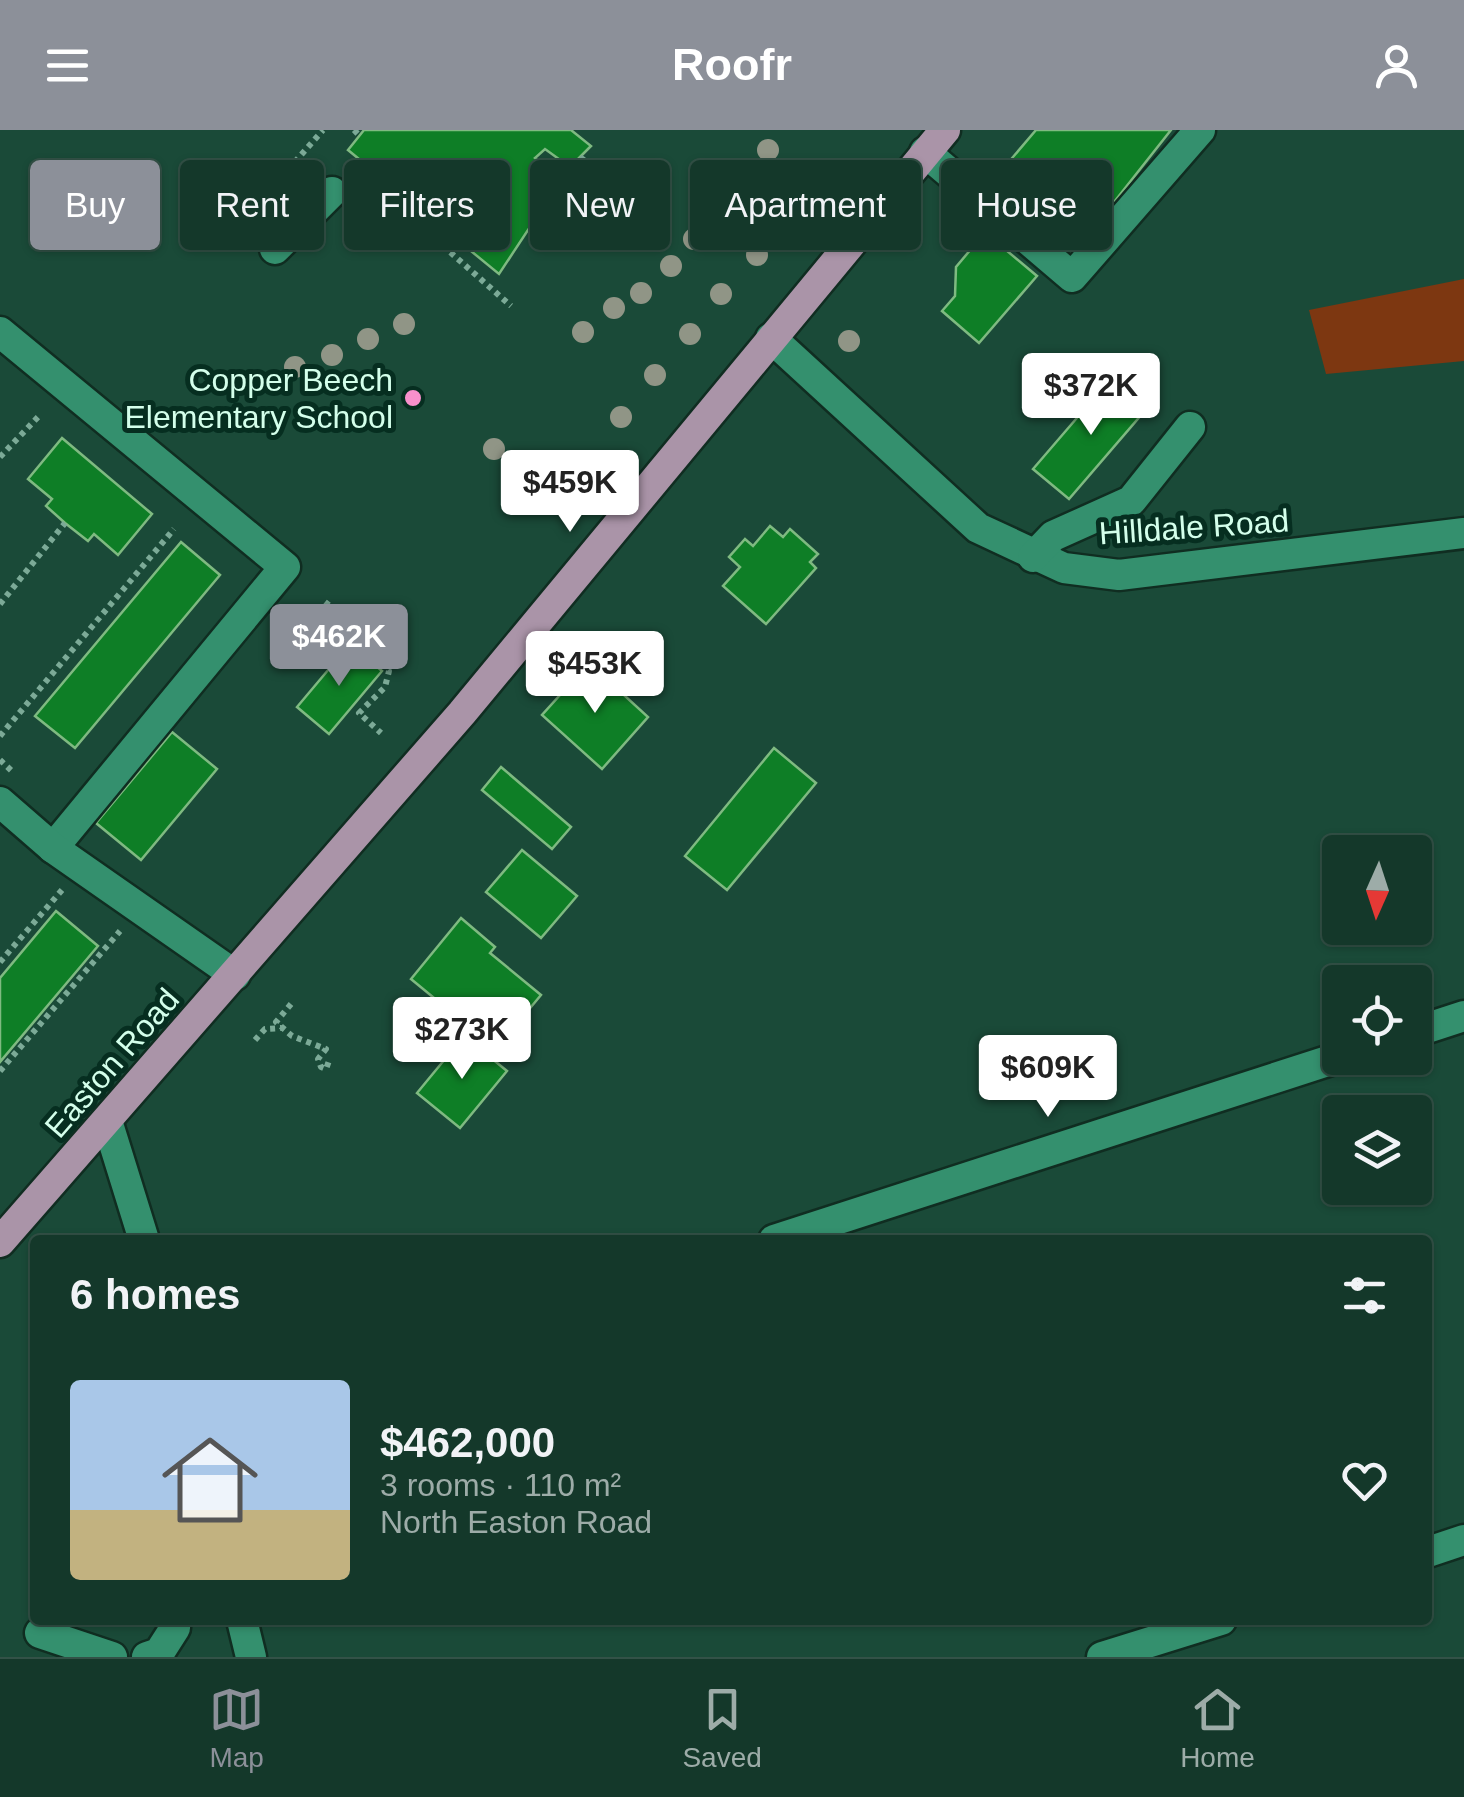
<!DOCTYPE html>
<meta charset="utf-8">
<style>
:root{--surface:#14382a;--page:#1d3f32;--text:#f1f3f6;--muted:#9daca8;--line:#335247;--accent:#8c9099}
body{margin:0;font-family:Helvetica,sans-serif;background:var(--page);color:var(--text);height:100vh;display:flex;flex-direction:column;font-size:38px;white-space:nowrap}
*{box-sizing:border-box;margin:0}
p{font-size:32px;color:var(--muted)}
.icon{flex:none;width:55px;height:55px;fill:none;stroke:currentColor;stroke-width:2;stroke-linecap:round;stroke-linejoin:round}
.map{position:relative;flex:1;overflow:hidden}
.drawer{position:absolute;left:30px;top:1105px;width:1402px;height:390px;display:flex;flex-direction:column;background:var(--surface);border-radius:10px;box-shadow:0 2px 8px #0004,0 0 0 2px var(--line)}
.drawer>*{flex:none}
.top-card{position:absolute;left:30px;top:30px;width:1405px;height:90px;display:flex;gap:20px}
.needle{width:65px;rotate:183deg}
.tools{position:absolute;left:1322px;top:705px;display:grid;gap:20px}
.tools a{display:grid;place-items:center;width:110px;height:110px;border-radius:10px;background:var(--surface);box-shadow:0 2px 8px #0004,0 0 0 2px var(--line);font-size:50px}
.price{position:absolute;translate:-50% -85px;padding:0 22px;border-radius:10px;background:#fff;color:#222;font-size:32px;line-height:65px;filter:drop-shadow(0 2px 5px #0008)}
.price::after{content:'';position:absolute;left:50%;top:60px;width:30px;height:22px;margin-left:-15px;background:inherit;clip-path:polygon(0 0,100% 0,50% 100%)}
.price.current{background:var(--accent);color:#fff}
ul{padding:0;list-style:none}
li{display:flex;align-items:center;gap:30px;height:250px;padding:0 40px}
li span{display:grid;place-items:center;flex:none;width:280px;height:200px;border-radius:10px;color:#555}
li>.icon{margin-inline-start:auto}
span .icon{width:120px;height:120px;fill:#fffc;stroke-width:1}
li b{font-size:42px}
h2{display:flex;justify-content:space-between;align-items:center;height:120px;padding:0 40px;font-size:42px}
.pill{padding:0 35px;border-radius:10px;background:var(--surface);box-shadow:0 2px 8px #0004,0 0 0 2px var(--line);font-size:35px;line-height:90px}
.pill.current{background:var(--accent);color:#fff}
header{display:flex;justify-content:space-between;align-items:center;height:130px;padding:0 40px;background:var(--accent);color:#fff;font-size:45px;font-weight:700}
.dock{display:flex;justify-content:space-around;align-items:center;height:140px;border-top:2px solid var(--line);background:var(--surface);font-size:28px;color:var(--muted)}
.dock a{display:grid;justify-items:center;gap:5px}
.dock .current{color:var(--accent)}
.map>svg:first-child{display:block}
.green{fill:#7d3711}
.building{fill:#0e7e26;stroke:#7fba81;stroke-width:2.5}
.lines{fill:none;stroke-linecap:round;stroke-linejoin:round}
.minor-casing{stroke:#102d21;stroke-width:35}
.major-casing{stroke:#102d21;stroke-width:35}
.path{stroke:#7caa97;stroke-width:6;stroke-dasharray:5 5;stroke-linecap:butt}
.minor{stroke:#34906e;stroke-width:30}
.major{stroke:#aa94a8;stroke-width:30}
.tree{fill:#909586}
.poi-dot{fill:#f890cc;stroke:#062e20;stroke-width:4}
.labels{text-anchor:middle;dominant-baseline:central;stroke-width:10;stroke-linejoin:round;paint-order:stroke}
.poi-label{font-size:32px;fill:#d4ffeb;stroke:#062e20;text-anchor:end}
.street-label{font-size:32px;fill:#d4ffeb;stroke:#062e20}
</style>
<header><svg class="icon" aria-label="menu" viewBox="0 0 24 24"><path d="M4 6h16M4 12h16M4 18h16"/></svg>Roofr<svg class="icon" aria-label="person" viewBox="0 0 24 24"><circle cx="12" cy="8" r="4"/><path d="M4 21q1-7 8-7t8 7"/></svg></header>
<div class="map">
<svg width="1464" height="1527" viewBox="0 0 1464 1527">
<rect width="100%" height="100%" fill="#1a4a38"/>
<polygon class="green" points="1464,149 1464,231 1326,244 1309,180"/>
<g class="building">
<polygon points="364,0 571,0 591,16 570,37 545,19 535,28 561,50 499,144 348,20"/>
<polygon points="1036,0 1171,0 1073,124 990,54"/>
<polygon points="982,106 997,119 1000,115 1037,146 979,213 942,181 955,166 956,137"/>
<polygon points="1113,246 1148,277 1069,369 1033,339"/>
<polygon points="62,308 152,384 118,425 94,404 88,411 65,393 46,376 52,369 28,349"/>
<polygon points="770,396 783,407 790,399 818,424 810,432 816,438 766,494 723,456 740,437 729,427 745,409 753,416"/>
<polygon points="181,412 220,445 75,618 35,586"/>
<polygon points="350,514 382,541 329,604 297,577"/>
<polygon points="589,533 648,587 602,639 542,585"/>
<polygon points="172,602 217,639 141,730 96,693"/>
<polygon points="774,618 816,653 727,760 685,726"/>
<polygon points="501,637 571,697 552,719 482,660"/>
<polygon points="522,720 577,766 541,808 486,762"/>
<polygon points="56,781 98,816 0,932 0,848"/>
<polygon points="461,788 495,817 490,823 541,865 496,919 411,849"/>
<polygon points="464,906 507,941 460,998 417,963"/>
</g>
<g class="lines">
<g class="minor-casing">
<g id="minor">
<polyline points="925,22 1072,147 1200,0"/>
<polyline points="275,119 332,62"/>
<polyline points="0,202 285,437 53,718"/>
<polyline points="771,208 978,398 1064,438 1119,445 1464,403"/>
<polyline points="1033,427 1053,406 1131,371 1190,297"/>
<polyline points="0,672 53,718 235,845"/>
<polyline points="1415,902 1464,886"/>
<polyline points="108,994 144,1110"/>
<polyline points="774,1110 1340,927"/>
<polyline points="1428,1422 1464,1410"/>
<polyline points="242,1490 251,1527"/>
<polyline points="40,1503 112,1527"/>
<polyline points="147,1527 159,1523 175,1498 174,1490"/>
<polyline points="1102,1527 1221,1490"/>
</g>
</g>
<g class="major-casing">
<polyline id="major" points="0,1112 462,583 945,0"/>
</g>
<g class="path">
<polyline points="354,0 360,6"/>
<polyline points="580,27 629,65"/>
<polyline points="424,82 415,91 511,176"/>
<polyline points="246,95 263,68 323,0"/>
<polyline points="0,327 38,287"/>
<polyline points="325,472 339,483 325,505 330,510 355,511 389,541 385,557 359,583 381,603"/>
<polyline points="0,474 65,393"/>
<polyline points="0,606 174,399"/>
<polyline points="0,630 14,643"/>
<polyline points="0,832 62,760"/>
<polyline points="291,874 276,892 292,906 326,919 318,929 321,937 326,939 330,928"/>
<polyline points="255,910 265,899 282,898"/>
<polyline points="0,941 120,801"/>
</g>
<use href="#minor" class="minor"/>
<use href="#major" class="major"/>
</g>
<g class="tree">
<circle cx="768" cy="20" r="11"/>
<circle cx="829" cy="40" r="11"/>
<circle cx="744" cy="49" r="11"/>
<circle cx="716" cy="77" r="11"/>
<circle cx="795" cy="86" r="11"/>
<circle cx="694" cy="109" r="11"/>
<circle cx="757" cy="125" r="11"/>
<circle cx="671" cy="136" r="11"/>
<circle cx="641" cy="163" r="11"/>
<circle cx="721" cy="164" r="11"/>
<circle cx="614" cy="178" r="11"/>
<circle cx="404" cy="194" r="11"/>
<circle cx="583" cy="202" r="11"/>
<circle cx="690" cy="204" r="11"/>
<circle cx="368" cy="209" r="11"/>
<circle cx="849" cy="211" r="11"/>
<circle cx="332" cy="225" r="11"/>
<circle cx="295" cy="237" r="11"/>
<circle cx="655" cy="245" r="11"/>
<circle cx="621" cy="287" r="11"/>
<circle cx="494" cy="319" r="11"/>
</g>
<circle class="poi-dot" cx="413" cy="268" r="10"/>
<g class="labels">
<g class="poi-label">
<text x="393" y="250">Copper Beech<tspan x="393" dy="37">Elementary School</tspan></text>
</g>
<g class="street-label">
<text transform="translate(1194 397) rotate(-4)">Hilldale Road</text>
<text transform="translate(112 933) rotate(-49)">Easton Road</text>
</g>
</g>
</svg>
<div class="tools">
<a><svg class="needle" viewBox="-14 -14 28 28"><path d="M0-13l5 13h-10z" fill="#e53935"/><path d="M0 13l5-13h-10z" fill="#9daca8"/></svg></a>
<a><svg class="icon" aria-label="locate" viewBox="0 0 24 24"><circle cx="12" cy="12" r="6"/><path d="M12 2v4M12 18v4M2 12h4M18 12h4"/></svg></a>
<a><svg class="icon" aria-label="layers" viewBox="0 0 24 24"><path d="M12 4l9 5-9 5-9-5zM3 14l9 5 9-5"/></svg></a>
</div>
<b class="price" style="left:1091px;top:308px">$372K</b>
<b class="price" style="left:570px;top:405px">$459K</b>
<b class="price current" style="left:339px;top:559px">$462K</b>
<b class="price" style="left:595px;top:586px">$453K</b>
<b class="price" style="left:462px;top:952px">$273K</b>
<b class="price" style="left:1048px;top:990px">$609K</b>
<div class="top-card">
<a class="pill current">Buy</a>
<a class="pill">Rent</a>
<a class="pill">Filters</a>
<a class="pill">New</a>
<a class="pill">Apartment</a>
<a class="pill">House</a>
</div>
<section class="drawer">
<h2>6 homes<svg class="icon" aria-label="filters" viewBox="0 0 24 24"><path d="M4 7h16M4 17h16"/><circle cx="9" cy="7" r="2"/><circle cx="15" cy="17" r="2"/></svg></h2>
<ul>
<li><span style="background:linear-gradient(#a9c7e8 65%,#c2b280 0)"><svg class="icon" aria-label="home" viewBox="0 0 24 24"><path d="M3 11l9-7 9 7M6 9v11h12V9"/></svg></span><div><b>$462,000</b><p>3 rooms · 110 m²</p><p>North Easton Road</p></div><svg class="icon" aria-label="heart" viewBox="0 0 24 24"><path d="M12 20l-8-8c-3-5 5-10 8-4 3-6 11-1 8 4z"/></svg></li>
</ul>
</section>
</div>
<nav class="dock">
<a class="current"><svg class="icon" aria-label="map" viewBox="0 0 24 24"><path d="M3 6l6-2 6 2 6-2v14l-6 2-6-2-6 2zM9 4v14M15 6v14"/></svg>Map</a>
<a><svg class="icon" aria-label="saved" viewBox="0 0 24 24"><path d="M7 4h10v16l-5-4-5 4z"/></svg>Saved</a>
<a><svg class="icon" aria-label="home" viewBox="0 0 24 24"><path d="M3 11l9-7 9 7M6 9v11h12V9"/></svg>Home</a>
</nav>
